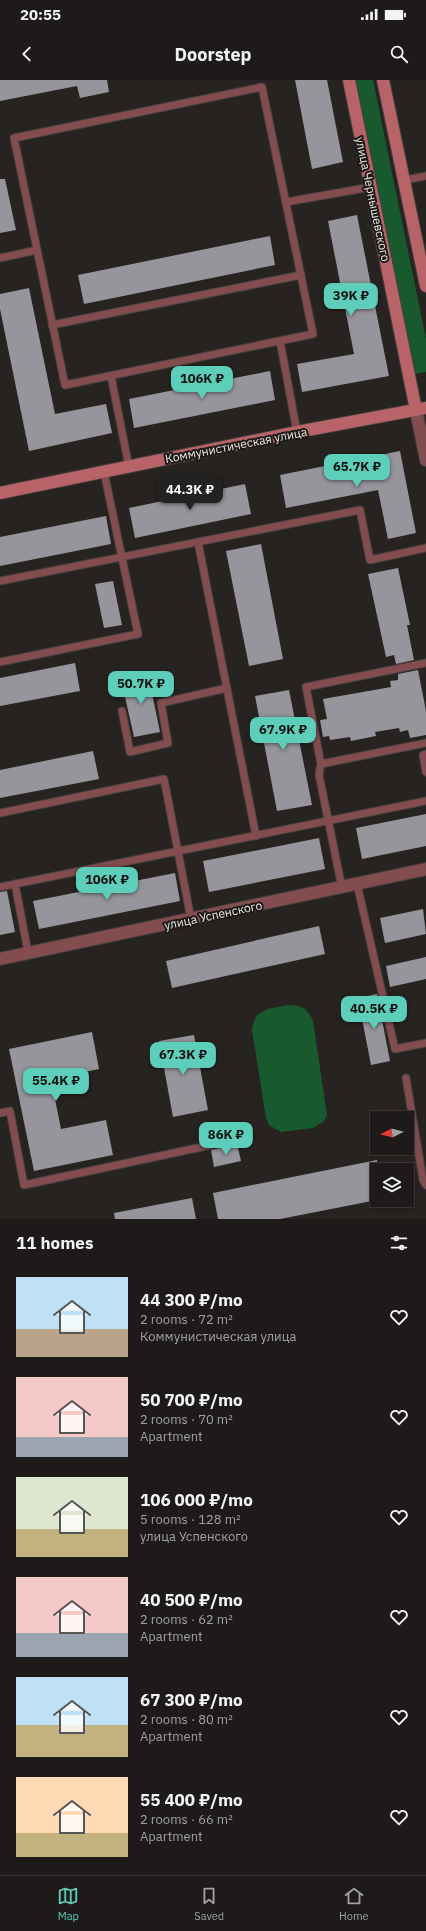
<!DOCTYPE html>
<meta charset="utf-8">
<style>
:root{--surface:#1d1a19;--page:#252322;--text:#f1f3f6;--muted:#a0a1a2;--line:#3b3838;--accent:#5cceba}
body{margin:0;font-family:"IBM Plex Sans",sans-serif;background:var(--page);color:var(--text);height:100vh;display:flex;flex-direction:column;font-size:15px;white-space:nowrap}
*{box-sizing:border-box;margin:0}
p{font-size:13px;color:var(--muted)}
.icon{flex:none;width:22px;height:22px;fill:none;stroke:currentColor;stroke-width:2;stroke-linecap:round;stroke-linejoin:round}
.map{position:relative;height:1139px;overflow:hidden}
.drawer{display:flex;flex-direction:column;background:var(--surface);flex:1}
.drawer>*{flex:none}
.needle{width:26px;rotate:264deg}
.fabs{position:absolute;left:370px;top:1031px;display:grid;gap:8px}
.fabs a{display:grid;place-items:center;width:44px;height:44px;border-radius:0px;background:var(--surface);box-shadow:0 2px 6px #0003,0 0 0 1px var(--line);font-size:20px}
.price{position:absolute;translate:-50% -34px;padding:0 9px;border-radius:8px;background:var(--accent);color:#111;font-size:13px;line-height:26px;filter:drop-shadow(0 1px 2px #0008)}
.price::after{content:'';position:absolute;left:50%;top:24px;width:12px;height:9px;margin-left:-6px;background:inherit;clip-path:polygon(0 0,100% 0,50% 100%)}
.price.on{background:#222;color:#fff}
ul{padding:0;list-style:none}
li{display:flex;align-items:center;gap:12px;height:100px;padding:0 16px}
li span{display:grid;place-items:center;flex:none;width:112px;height:80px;border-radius:0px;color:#555}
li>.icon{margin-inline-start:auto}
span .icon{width:48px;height:48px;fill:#fffc;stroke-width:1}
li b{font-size:17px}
h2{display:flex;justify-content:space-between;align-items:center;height:48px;padding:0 16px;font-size:17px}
.status{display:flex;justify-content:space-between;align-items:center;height:28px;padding:0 20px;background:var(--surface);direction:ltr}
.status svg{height:11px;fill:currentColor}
header{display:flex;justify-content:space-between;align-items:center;height:52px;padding:0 16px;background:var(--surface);font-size:18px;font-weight:700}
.menu{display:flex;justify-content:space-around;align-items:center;height:56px;border-top:1px solid var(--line);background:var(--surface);font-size:11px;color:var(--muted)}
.menu a{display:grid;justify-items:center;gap:2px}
.menu .on{color:var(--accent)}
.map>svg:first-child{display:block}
.grass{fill:#185a2e}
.building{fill:#96959b}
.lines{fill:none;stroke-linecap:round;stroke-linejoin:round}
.lane-casing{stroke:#423f3d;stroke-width:9}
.street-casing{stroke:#423f3d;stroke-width:14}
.secondary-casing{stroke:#423f3d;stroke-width:14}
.lane{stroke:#834d50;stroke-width:7}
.street{stroke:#834d50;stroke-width:12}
.secondary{stroke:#b76368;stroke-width:12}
.labels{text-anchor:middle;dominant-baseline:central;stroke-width:4;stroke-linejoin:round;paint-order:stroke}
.street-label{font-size:12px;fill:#ebe9e7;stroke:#1e1a17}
</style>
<div class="status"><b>20:55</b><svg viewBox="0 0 49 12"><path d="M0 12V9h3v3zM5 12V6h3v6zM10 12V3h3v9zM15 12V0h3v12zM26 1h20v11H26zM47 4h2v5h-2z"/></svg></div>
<header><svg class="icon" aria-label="back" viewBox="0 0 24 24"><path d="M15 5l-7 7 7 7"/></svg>Doorstep<svg class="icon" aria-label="search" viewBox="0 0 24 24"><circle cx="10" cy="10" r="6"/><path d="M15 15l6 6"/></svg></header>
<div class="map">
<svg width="426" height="1139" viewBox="0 0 426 1139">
<rect width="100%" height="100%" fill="#272321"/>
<g class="grass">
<polygon points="354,0 373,0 426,259 426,292 414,294"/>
<path d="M 288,925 C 301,925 307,928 313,941 L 327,1035 L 324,1041 L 313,1048 L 281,1052 L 269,1045 L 266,1038 L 252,950 L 253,944 L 256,936 L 267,929 Z"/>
</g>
<g class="building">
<polygon points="0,0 107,0 109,12 80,18 77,6 0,21"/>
<polygon points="295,0 327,0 343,82 312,89"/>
<polygon points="0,99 5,99 16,150 0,153"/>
<polygon points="357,135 389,296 302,312 297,284 354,274 328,141"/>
<polygon points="270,156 275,185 84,224 78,195"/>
<polygon points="29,208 55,334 106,324 112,353 29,371 0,229 0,214"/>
<polygon points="270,291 275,320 134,348 129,319"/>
<polygon points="400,371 416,453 388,459 378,410 286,428 280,395"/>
<polygon points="245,404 251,434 135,458 129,428"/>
<polygon points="106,436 111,464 0,486 0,457"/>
<polygon points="261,464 283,579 249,586 226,471"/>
<polygon points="398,488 410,545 407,545 414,580 396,584 394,575 386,577 368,494"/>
<polygon points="113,501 122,545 104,548 95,504"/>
<polygon points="75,583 80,611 0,626 0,598"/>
<polygon points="418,590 426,631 426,655 410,658 408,650 400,652 399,648 375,652 376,656 351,661 350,657 330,660 329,656 323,657 320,640 327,639 323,619 391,607 390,601 398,600 398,594"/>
<polygon points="148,594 160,652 134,657 121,599"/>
<polygon points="289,610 312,725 277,731 255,616"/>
<polygon points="93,671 99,699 0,718 0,690"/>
<polygon points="426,734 426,766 362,779 356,748"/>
<polygon points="319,758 325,789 209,812 203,781"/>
<polygon points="175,793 180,821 39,849 33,821"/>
<polygon points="7,811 15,852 0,855 0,812"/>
<polygon points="423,829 426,854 385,863 380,838"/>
<polygon points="319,846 325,874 172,908 166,881"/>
<polygon points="426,877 426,899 390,907 386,886"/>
<polygon points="377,914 390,981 371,985 358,918"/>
<polygon points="92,952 99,989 51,999 61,1049 106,1040 113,1075 34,1091 9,969"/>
<polygon points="194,955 208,1030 173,1037 159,961"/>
<polygon points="237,1064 241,1081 214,1087 211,1070"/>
<polygon points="377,1080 377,1120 280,1139 218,1139 213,1113"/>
<polygon points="192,1118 196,1139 115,1139 114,1133"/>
</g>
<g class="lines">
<g class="lane-casing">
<g id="lane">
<polygon points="262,7 313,254 65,305 14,58"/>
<polyline points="405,100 426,96"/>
<polyline points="286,122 371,107"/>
<polyline points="0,178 37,170"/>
<polyline points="52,245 301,195"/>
<polyline points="280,261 297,352"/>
<polyline points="111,296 129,387"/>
<polyline points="198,462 256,756"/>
<polyline points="0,501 360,430 370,480 426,468"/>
<polyline points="0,582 138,554 104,392"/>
<polyline points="426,583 306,607 321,684 426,663"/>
<polyline points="122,631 130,672 168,663 161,623 227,608"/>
<polyline points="426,674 423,675 426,692"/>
<polyline points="321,684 319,695 342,808"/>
<polyline points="0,733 164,699 191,839"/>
<polyline points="15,804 28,872"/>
<polyline points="357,804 395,969 426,963"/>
<polyline points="0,807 426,721"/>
<polyline points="406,998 423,1100 426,1105"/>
<polyline points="0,1033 10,1031 24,1105 211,1065"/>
</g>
</g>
<g class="street-casing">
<g id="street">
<polyline points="416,330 426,380"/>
<polyline points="0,879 426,789"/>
</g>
</g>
<g class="secondary-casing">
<g id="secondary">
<polyline points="349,0 416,330"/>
<polyline points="383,0 426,206"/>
<polyline points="0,413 297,352 426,328"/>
</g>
</g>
<use href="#lane" class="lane"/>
<use href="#street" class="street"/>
<use href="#secondary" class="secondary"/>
</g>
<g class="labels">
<g class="street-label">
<text transform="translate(373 119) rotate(78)">улица Чернышевского</text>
<text transform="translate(236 365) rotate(-11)">Коммунистическая улица</text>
<text transform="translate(213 835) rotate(-12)">улица Успенского</text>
</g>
</g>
</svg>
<div class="fabs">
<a><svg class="needle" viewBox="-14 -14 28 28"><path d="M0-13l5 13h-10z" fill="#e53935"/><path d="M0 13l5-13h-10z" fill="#a0a1a2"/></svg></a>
<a><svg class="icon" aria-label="layers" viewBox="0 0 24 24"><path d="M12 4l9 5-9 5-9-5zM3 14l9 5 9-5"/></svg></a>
</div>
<b class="price" style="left:351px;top:237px">39K ₽</b>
<b class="price" style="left:202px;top:320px">106K ₽</b>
<b class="price" style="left:357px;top:408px">65.7K ₽</b>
<b class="price on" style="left:190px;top:431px">44.3K ₽</b>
<b class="price" style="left:141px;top:625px">50.7K ₽</b>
<b class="price" style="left:283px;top:671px">67.9K ₽</b>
<b class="price" style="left:107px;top:821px">106K ₽</b>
<b class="price" style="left:374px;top:950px">40.5K ₽</b>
<b class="price" style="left:183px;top:996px">67.3K ₽</b>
<b class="price" style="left:56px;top:1022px">55.4K ₽</b>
<b class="price" style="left:226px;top:1076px">86K ₽</b>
</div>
<section class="drawer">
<h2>11 homes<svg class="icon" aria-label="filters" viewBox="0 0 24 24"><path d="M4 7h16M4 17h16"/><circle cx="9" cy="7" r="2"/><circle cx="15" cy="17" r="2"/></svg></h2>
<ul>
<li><span style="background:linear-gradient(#bfe0f5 65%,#b9a48a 0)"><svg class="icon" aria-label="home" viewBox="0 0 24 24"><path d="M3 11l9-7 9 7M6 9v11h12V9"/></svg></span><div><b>44 300 ₽/mo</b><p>2 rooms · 72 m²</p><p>Коммунистическая улица</p></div><svg class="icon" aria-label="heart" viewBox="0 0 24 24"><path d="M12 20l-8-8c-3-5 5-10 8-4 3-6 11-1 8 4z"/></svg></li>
<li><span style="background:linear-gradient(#f6c9c9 75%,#9aa5b1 0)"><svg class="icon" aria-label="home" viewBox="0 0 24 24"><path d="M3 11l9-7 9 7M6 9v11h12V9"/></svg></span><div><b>50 700 ₽/mo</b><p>2 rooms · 70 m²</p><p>Apartment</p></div><svg class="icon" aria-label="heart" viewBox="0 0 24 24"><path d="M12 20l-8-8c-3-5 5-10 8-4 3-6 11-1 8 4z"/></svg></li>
<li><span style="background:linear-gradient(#dfe7d0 65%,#c2b280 0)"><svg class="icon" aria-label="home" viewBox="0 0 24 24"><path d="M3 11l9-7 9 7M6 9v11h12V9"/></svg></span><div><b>106 000 ₽/mo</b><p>5 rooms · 128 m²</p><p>улица Успенского</p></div><svg class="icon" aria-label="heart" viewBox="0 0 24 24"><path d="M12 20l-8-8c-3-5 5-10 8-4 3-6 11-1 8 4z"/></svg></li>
<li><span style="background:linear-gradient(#f6c9c9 70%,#9aa5b1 0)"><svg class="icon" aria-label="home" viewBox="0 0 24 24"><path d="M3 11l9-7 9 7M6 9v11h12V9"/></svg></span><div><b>40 500 ₽/mo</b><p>2 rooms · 62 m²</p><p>Apartment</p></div><svg class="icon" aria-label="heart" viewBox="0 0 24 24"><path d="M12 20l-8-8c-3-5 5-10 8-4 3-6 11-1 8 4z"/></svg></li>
<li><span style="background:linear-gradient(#bfe0f5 60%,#c2b280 0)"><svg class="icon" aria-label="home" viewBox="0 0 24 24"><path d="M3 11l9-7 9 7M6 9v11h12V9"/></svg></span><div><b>67 300 ₽/mo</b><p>2 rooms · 80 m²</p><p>Apartment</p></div><svg class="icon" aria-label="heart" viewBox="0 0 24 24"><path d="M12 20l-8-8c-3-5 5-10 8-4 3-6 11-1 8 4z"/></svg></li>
<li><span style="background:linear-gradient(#ffd9b3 70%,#c2b280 0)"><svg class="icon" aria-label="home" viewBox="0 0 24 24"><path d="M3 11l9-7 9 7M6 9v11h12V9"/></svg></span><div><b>55 400 ₽/mo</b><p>2 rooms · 66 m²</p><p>Apartment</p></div><svg class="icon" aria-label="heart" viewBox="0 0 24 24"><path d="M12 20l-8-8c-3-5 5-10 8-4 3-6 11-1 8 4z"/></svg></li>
</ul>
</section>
<nav class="menu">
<a class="on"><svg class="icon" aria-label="map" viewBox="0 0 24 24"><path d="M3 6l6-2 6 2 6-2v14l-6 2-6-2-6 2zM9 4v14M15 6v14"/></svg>Map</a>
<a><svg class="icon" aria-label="saved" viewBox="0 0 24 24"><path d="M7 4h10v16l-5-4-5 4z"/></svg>Saved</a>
<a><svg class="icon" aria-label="home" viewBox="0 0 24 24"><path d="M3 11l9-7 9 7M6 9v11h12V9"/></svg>Home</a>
</nav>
